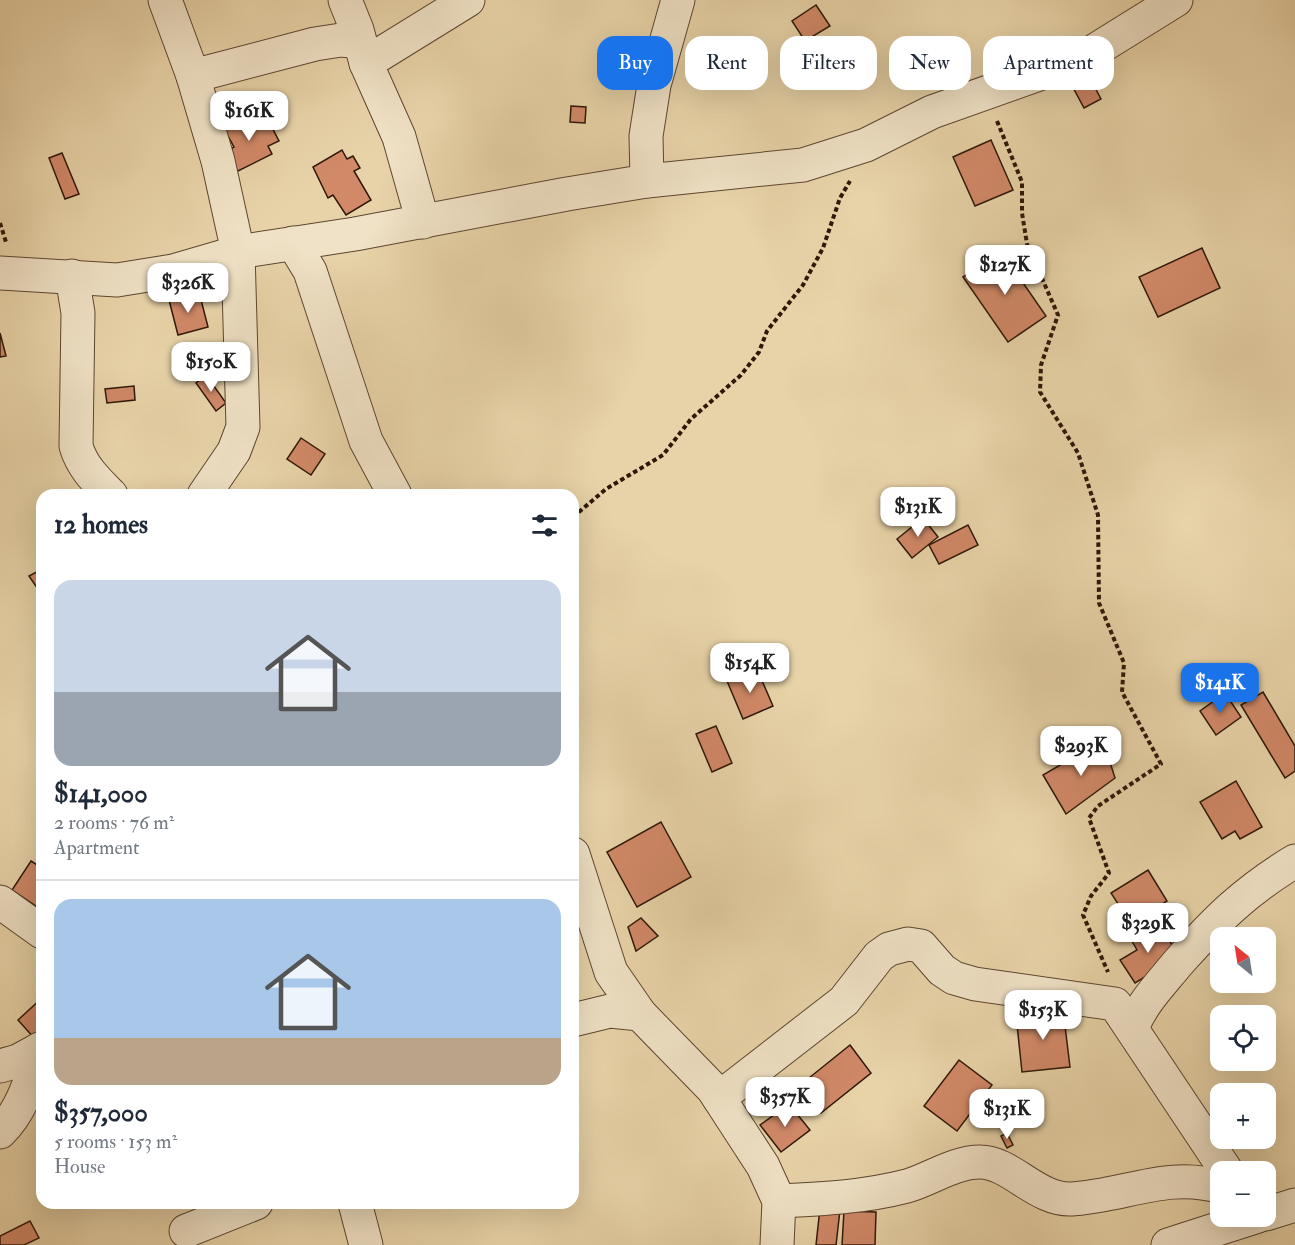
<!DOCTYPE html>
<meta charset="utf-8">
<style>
:root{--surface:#fff;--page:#f2f2f3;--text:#1f2937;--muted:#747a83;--line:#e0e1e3;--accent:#1a73e8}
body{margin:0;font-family:"IM FELL Double Pica",serif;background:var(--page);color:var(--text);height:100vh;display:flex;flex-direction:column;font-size:22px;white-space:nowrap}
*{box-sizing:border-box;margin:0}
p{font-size:20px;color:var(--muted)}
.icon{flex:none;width:33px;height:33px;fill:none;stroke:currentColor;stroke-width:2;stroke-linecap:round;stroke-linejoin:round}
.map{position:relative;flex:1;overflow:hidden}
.sheet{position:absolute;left:36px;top:489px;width:543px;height:720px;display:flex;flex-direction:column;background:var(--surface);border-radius:18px;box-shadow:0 6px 24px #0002}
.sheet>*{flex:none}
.hud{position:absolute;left:597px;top:36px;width:570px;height:54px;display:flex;gap:12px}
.needle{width:39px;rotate:330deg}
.controls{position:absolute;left:1210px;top:927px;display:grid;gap:12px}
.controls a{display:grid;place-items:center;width:66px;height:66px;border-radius:12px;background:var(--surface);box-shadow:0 6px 24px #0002;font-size:30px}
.price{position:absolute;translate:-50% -51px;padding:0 14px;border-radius:12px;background:#fff;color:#222;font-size:20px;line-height:39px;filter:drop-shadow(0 2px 3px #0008)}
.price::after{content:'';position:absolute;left:50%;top:36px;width:18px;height:14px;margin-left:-9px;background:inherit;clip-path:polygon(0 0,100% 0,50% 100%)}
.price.selected{background:var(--accent);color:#fff}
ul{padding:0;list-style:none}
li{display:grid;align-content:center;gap:12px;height:318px;padding:0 18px}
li+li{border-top:2px solid var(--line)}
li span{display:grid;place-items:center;height:186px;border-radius:18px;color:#555}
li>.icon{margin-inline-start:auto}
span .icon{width:108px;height:108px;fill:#fffc;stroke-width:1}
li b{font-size:26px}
h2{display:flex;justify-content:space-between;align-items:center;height:72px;padding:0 18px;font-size:26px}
.tag{padding:0 21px;border-radius:18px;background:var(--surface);box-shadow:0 6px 24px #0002;font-size:21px;line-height:54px}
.tag.selected{background:var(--accent);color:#fff}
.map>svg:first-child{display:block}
.building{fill:#d18968;stroke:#2f1708;stroke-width:1.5}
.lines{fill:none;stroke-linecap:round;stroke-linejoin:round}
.minor-casing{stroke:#5d4630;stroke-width:35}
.path{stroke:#2f1708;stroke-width:4;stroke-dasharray:4.5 3;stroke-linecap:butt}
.minor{stroke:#f0e2c6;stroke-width:33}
</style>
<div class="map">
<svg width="1295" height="1245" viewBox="0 0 1295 1245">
<rect width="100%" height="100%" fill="#e8d3a8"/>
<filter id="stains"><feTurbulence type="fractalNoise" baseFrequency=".00333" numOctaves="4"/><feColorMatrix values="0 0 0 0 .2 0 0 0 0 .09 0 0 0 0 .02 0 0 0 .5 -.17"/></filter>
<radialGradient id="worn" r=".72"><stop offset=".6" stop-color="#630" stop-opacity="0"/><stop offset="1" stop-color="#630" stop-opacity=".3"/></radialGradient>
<g class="building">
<polygon points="816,5 830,26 805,41 792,21"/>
<polygon points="1085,69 1101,99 1084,108 1068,78"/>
<polygon points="571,106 586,107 585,123 570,122"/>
<polygon points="252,113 257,123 267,118 279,141 268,146 272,154 234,173 224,153 234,147 223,127"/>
<polygon points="991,140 1013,190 975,206 953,157"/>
<polygon points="342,150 347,159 353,156 360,168 354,171 371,200 346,215 333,195 328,198 313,167"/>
<polygon points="62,153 79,194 65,199 49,158"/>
<polygon points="1202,248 1220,288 1158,317 1139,277"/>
<polygon points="1001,251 1046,316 1008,342 963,277"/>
<polygon points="199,292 208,327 178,335 169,300"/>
<polygon points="0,333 6,356 0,357"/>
<polygon points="206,375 226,403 216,411 196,383"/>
<polygon points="134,386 135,400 107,403 105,389"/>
<polygon points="301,438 325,454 311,475 287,459"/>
<polygon points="923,518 938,537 912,558 897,539"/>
<polygon points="968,525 978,545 939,564 929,545"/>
<polygon points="42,569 42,595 29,576"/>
<polygon points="757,669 773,706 743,719 727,681"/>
<polygon points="1263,692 1295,746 1295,771 1285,778 1241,705"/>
<polygon points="1225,693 1241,717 1216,735 1200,711"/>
<polygon points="716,726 732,763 712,772 696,734"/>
<polygon points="1103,740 1115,778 1066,814 1043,775"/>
<polygon points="1236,781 1262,827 1240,839 1235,831 1222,839 1200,802"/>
<polygon points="661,822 691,877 637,907 607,852"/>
<polygon points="31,861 42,868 42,910 12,890"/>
<polygon points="1148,870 1167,901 1131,924 1111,893"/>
<polygon points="641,918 658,936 636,951 628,927"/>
<polygon points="1141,925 1150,940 1164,932 1179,956 1135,983 1120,960 1137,950 1128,934"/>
<polygon points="573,938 578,957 573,958"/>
<polygon points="42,998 42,1033 35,1039 18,1020"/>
<polygon points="1063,1009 1070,1067 1022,1072 1016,1015"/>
<polygon points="850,1045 871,1073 821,1113 799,1086"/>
<polygon points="959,1060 992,1085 957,1131 924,1106"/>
<polygon points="789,1104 810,1130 781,1152 760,1125"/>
<polygon points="1007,1133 1013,1145 1007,1148 1001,1136"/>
<polygon points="820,1208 840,1210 836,1245 816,1245"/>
<polygon points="844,1211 876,1212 875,1245 842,1245"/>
<polygon points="30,1221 39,1238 24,1245 0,1245 0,1236"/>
</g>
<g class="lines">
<g class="minor-casing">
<g id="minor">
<polyline points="165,0 193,76 218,161 238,252 243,427 234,451 204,495"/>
<polyline points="345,0 357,30 366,63 399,137 423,222"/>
<polyline points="366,63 468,0"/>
<polyline points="193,76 315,44 341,40 352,41 360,46"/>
<polyline points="647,181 646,136 654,85 678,0"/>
<polyline points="293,243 310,271 366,441 395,495"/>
<polyline points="0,273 117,280 173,271 238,252 355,234 567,194 647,181 803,165 866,145 932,112 1081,59 1176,0"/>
<path d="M 72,276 L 78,313 L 76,446 C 82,467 96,480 111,495"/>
<polyline points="573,854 611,972 640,1014 713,1089 763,1166 779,1201 777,1245"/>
<polyline points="0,902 42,932"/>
<polyline points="573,1020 610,1011 640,1014"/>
<path d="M 1132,1028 C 1142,1003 1160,985 1177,964 C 1215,921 1245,891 1295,861"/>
<polyline points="0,1066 18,1061 42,1048"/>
<polyline points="719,1098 844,1001 879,956 889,949 908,944 921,946 942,970 954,978 975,984 1115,1004 1227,1172"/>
<path d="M 0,1132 C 22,1111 32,1080 38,1050"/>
<path d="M 779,1201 C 823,1199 864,1197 907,1186 C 931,1179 954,1162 980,1162 C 1011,1162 1037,1201 1072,1199 C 1125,1196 1168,1171 1221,1187"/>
<polyline points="355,1203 366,1245"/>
<polyline points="1266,1214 1295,1205"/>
<polyline points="186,1231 256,1203"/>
<polyline points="1168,1245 1258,1216"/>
</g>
</g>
<g class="path">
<polyline points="997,121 1022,182 1022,213 1027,244 1058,315 1041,365 1040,392 1078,453 1098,515 1099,603 1124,663 1122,692 1161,764 1098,806 1089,818 1109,873 1091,896 1083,915 1108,972"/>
<polyline points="0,223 6,242"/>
<polyline points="573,517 606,489 663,455 691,419 741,375 759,352 767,331 803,285 823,248 840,198 850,181"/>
</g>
<use href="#minor" class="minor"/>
</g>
<rect width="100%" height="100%" filter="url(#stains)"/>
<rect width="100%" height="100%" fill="url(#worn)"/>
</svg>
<div class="controls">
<a><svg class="needle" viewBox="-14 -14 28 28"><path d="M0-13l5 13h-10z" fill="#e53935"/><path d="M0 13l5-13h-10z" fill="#747a83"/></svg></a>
<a><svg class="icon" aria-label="locate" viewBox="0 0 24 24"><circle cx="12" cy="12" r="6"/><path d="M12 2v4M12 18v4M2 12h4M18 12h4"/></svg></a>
<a>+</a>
<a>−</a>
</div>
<b class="price" style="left:249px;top:142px">$161K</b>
<b class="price" style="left:1005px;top:296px">$127K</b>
<b class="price" style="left:188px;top:314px">$326K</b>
<b class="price" style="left:211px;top:393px">$150K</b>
<b class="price" style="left:918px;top:538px">$131K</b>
<b class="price" style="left:750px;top:694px">$154K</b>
<b class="price selected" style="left:1220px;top:714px">$141K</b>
<b class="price" style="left:1081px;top:777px">$293K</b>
<b class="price" style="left:1148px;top:954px">$329K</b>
<b class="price" style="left:1043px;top:1041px">$153K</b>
<b class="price" style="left:785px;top:1128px">$357K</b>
<b class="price" style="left:1007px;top:1140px">$131K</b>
<div class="hud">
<a class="tag selected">Buy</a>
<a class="tag">Rent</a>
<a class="tag">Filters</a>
<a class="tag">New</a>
<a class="tag">Apartment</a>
</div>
<section class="sheet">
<h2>12 homes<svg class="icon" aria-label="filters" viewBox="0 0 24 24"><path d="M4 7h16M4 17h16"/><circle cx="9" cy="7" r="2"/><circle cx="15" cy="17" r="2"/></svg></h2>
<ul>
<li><span style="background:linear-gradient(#c9d6e8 60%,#9aa5b1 0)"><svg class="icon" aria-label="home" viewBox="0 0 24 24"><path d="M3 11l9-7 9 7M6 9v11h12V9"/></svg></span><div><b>$141,000</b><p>2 rooms · 76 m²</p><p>Apartment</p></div></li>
<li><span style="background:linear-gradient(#a9c7e8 75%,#b9a48a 0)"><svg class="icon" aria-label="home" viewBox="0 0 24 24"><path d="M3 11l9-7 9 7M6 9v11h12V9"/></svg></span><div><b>$357,000</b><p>5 rooms · 153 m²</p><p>House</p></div></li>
</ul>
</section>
</div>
